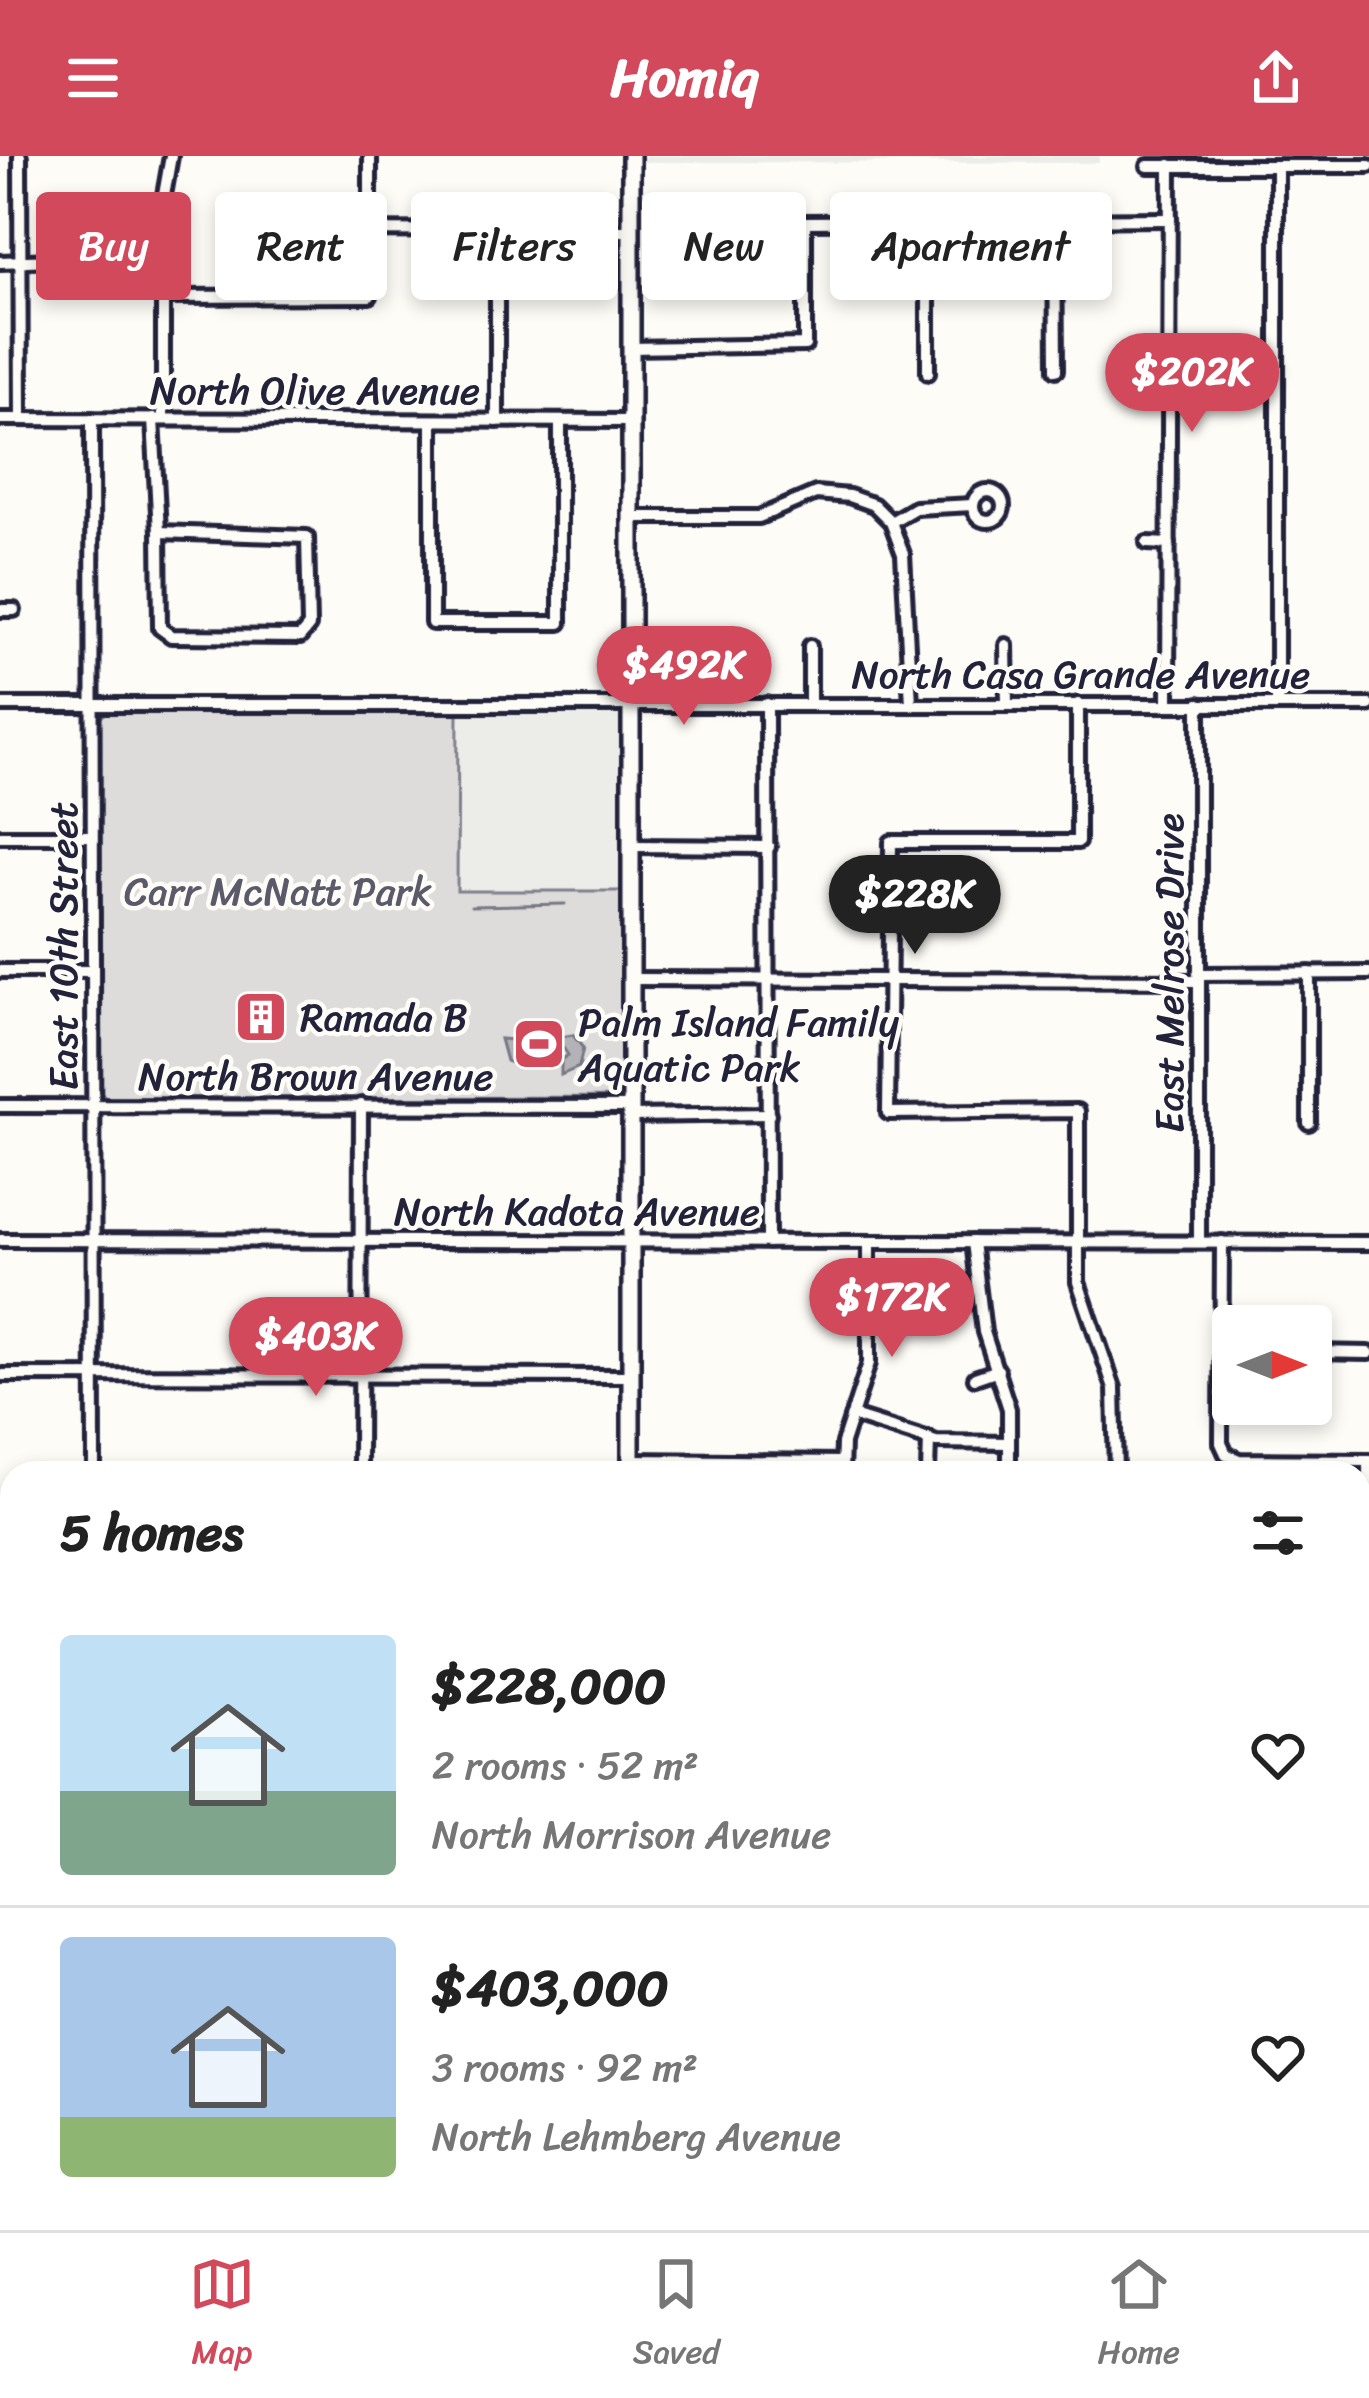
<!DOCTYPE html>
<meta charset="utf-8">
<style>
:root{--surface:#fff;--page:#f2f2f2;--text:#222;--muted:#767676;--line:#e0e0e0;--accent:#d1495b}
body{margin:0;font-family:Sriracha,sans-serif;background:var(--page);color:var(--text);height:100vh;display:flex;flex-direction:column;font-size:45px;white-space:nowrap}
*{box-sizing:border-box;margin:0}
p{font-size:39px;color:var(--muted)}
.icon{flex:none;width:66px;height:66px;fill:none;stroke:currentColor;stroke-width:2;stroke-linecap:round;stroke-linejoin:round}
.map{position:relative;flex:1;overflow:hidden}
.sheet{position:absolute;left:0px;top:1305px;width:1371px;height:771px;display:flex;flex-direction:column;background:var(--surface);border-radius:36px 36px 0 0;box-shadow:0 6px 18px #0003}
.sheet>*{flex:none}
.hud{position:absolute;left:36px;top:36px;width:1299px;height:108px;display:flex;gap:24px}
.needle{width:78px;rotate:90deg}
.buttons{position:absolute;left:1212px;top:1149px;display:grid;gap:24px}
.buttons a{display:grid;place-items:center;width:120px;height:120px;border-radius:12px;background:var(--surface);box-shadow:0 6px 18px #0003;font-size:60px}
.price{position:absolute;translate:-50% -102px;padding:0 27px;border-radius:42px;background:var(--accent);color:#fff;font-size:39px;line-height:78px;filter:drop-shadow(0 3px 6px #0008)}
.price::after{content:'';position:absolute;left:50%;top:72px;width:36px;height:27px;margin-left:-18px;background:inherit;clip-path:polygon(0 0,100% 0,50% 100%)}
.price.on{background:#222;color:#fff}
ul{padding:0;list-style:none}
li{display:flex;align-items:center;gap:36px;height:300px;padding:0 60px}
li+li{border-top:3px solid var(--line)}
li span{display:grid;place-items:center;flex:none;width:336px;height:240px;border-radius:12px;color:#555}
li>.icon{margin-inline-start:auto}
span .icon{width:144px;height:144px;fill:#fffc;stroke-width:1}
li b{font-size:51px}
h2{display:flex;justify-content:space-between;align-items:center;height:144px;padding:0 60px;font-size:51px}
.pill{padding:0 42px;border-radius:12px;background:var(--surface);box-shadow:0 6px 18px #0003;font-size:42px;line-height:108px}
.pill.on{background:var(--accent);color:#fff}
header{display:flex;justify-content:space-between;align-items:center;height:156px;padding:0 60px;background:var(--accent);color:#fff;font-size:54px;font-weight:700}
.menu{display:flex;justify-content:space-around;align-items:center;height:168px;border-top:3px solid var(--line);background:var(--surface);font-size:33px;color:var(--muted)}
.menu a{display:grid;justify-items:center;gap:6px}
.menu .on{color:var(--accent)}
.map>svg:first-child{display:block}
.built{fill:#ecece9}
.green{fill:#dddcdb;stroke:#807f8b;stroke-width:3}
.water{fill:#b2b2b7;stroke:#787885;stroke-width:3}
.lines{fill:none;stroke-linecap:round;stroke-linejoin:round}
.stream{stroke:#787885;stroke-width:3}
.street-casing{stroke:#22223b;stroke-width:20}
.secondary-casing{stroke:#22223b;stroke-width:24}
.street{stroke:#fdfcf7;stroke-width:10}
.secondary{stroke:#fdfcf7;stroke-width:15}
.labels{text-anchor:middle;dominant-baseline:central;stroke-width:9;stroke-linejoin:round;paint-order:stroke}
.street-label{font-size:39px;fill:#22223b;stroke:#fdfcf7}
.park-label{font-size:39px;fill:#5a5a6b;stroke:#fdfcf7}
.poi-label{font-size:39px;fill:#22223b;stroke:#fdfcf7;text-anchor:start}
</style>
<header><svg class="icon" aria-label="menu" viewBox="0 0 24 24"><path d="M4 6h16M4 12h16M4 18h16"/></svg>Homiq<svg class="icon" aria-label="share" viewBox="0 0 24 24"><path d="M12 15V3M7 8l5-5 5 5M5 13v7h14v-7"/></svg></header>
<div class="map">
<svg width="1369" height="2074" viewBox="0 0 1369 2074">
<rect width="100%" height="100%" fill="#fdfcf7"/>
<filter id="ink" filterUnits="userSpaceOnUse"><feTurbulence type="fractalNoise" baseFrequency=".00833" numOctaves="2"/><feDisplacementMap in="SourceGraphic" scale="24" xChannelSelector="R" yChannelSelector="G"/><feConvolveMatrix kernelMatrix="1 2 1 2 8 2 1 2 1" color-interpolation-filters="sRGB"/></filter>
<g filter="url(#ink)">
<g class="built">
<polygon points="644,0 1099,0 1099,7 644,6"/>
<polygon points="458,556 623,560 623,735 456,735"/>
<polygon points="0,1902 12,1902 12,2064 356,2064 356,2074 0,2074"/>
</g>
<g class="green">
<circle cx="337" cy="106" r="31"/>
<polygon points="108,555 458,556 457,735 623,735 621,941 105,942 101,936 100,562"/>
</g>
<polygon class="water" points="526,870 542,870 543,884 573,879 583,892 579,911 561,919 561,904 568,899 562,890 555,891 554,910 523,910 523,890 520,910 506,905 500,883 526,885"/>
<g class="lines">
<polyline class="stream" points="471,750 565,748"/>
<g class="street-casing">
<g id="street">
<polyline points="20,0 21,263"/>
<polyline points="1148,10 1369,10"/>
<polyline points="1055,64 1056,214"/>
<polyline points="928,66 928,217"/>
<polyline points="134,101 161,56 171,0"/>
<polyline points="134,101 162,141"/>
<polyline points="0,106 134,101 150,107 163,125 163,263"/>
<polyline points="299,139 300,74 631,75"/>
<polyline points="162,141 370,140 370,0"/>
<polyline points="630,192 805,189 805,66 1170,63"/>
<polyline points="0,263 630,265"/>
<polyline points="92,263 94,1317"/>
<polyline points="153,263 159,376"/>
<polyline points="432,265 432,467 560,467 560,265"/>
<polyline points="497,265 497,74"/>
<circle cx="988" cy="350" r="15"/>
<polyline points="630,361 759,361 816,337 849,340 874,349 891,366 903,398 911,548"/>
<polyline points="891,366 915,352 973,349"/>
<polygon points="159,376 307,381 309,470 300,481 171,480 160,472"/>
<polyline points="1147,387 1169,388"/>
<polyline points="0,454 14,454"/>
<polyline points="1006,489 1007,548"/>
<polyline points="810,490 810,548"/>
<polyline points="767,548 768,1086"/>
<polyline points="1078,548 1078,686 891,686 888,957 1078,955 1078,1126 1114,1232 1116,1317"/>
<polyline points="1168,548 1170,9"/>
<polyline points="1199,548 1199,1086"/>
<polyline points="1277,548 1277,10"/>
<polyline points="0,549 1369,549"/>
<polyline points="0,680 92,680"/>
<polyline points="630,690 769,691"/>
<polyline points="0,815 93,815"/>
<polyline points="1198,818 1369,817"/>
<polyline points="631,823 1198,825"/>
<polyline points="0,950 632,951"/>
<polyline points="631,960 769,958"/>
<polyline points="1309,967 1309,817"/>
<polyline points="0,1084 1369,1087"/>
<polyline points="973,1086 984,1176 1009,1253 1009,1317"/>
<polyline points="1222,1086 1221,1287 1226,1298 1239,1304 1369,1305"/>
<polyline points="1311,1196 1369,1197"/>
<polyline points="0,1219 631,1220"/>
<polyline points="975,1222 998,1214"/>
<polyline points="853,1260 936,1286 1009,1287"/>
<polyline points="631,1304 841,1306"/>
<polyline points="1368,1305 1369,1446"/>
<polyline points="360,1317 361,949"/>
<polyline points="842,1317 843,1287 869,1207 869,1086"/>
<polyline points="928,1317 929,1283"/>
<polyline points="0,1353 12,1353"/>
<polyline points="0,1489 12,1489"/>
<polyline points="0,1893 12,1893"/>
<polyline points="1359,1897 1369,1897"/>
<polyline points="420,2064 420,2074"/>
<polyline points="525,2064 526,2074"/>
<polyline points="836,2064 836,2074"/>
<polyline points="1067,2064 1067,2074"/>
<polyline points="1177,2064 1177,2074"/>
</g>
</g>
<g class="secondary-casing">
<g id="secondary">
<polyline points="631,0 631,1317"/>
<polyline points="0,1625 12,1625"/>
<polyline points="1359,1626 1369,1626"/>
<polyline points="634,2074 634,2064"/>
</g>
</g>
<use href="#street" class="street"/>
<use href="#secondary" class="secondary"/>
</g>
</g>
<defs>
<g id="building-square" transform="scale(2.7)"><rect x="-9" y="-9" width="18" height="18" rx="4" fill="#d1495b" stroke="#fdfcf7"/><path d="M-4-6H4V6H1V3H-1V6H-4ZM-2.5-4.3h1.7v1.8h-1.7ZM.8-4.3h1.7v1.8H.8ZM-2.5-1h1.7V.8h-1.7ZM.8-1h1.7V.8H.8Z" fill="#fff"/></g>
<g id="stadium-square" transform="scale(2.7)"><rect x="-9" y="-9" width="18" height="18" rx="4" fill="#d1495b" stroke="#fdfcf7"/><path d="M0-5a6.5 5 0 1 0 0 10a6.5 5 0 1 0 0-10ZM-3.5-1.8h7v3.6h-7Z" fill="#fff"/></g>
</defs>
<g fill-rule="evenodd">
<use href="#building-square" x="261" y="861"/>
<use href="#stadium-square" x="539" y="888"/>
</g>
<g class="labels">
<g class="street-label">
<text x="315" y="234">North Olive Avenue</text>
<text x="1081" y="518">North Casa Grande Avenue</text>
<text transform="translate(63 790) rotate(-90)">East 10th Street</text>
<text transform="translate(1169 817) rotate(-90)">East Melrose Drive</text>
<text x="316" y="920">North Brown Avenue</text>
<text x="577" y="1055">North Kadota Avenue</text>
</g>
<g class="park-label">
<text x="278" y="735">Carr McNatt Park</text>
</g>
<g class="poi-label">
<text x="300" y="861">Ramada B</text>
<text x="578" y="866">Palm Island Family<tspan x="578" dy="45">Aquatic Park</tspan></text>
</g>
</g>
</svg>
<div class="buttons">
<a><svg class="needle" viewBox="-14 -14 28 28"><path d="M0-13l5 13h-10z" fill="#e53935"/><path d="M0 13l5-13h-10z" fill="#767676"/></svg></a>
</div>
<b class="price" style="left:1192px;top:279px">$202K</b>
<b class="price" style="left:684px;top:572px">$492K</b>
<b class="price on" style="left:915px;top:801px">$228K</b>
<b class="price" style="left:892px;top:1204px">$172K</b>
<b class="price" style="left:316px;top:1243px">$403K</b>
<div class="hud">
<a class="pill on">Buy</a>
<a class="pill">Rent</a>
<a class="pill">Filters</a>
<a class="pill">New</a>
<a class="pill">Apartment</a>
</div>
<section class="sheet">
<h2>5 homes<svg class="icon" aria-label="filters" viewBox="0 0 24 24"><path d="M4 7h16M4 17h16"/><circle cx="9" cy="7" r="2"/><circle cx="15" cy="17" r="2"/></svg></h2>
<ul>
<li><span style="background:linear-gradient(#bfe0f5 65%,#7fa58c 0)"><svg class="icon" aria-label="home" viewBox="0 0 24 24"><path d="M3 11l9-7 9 7M6 9v11h12V9"/></svg></span><div><b>$228,000</b><p>2 rooms · 52 m²</p><p>North Morrison Avenue</p></div><svg class="icon" aria-label="heart" viewBox="0 0 24 24"><path d="M12 20l-8-8c-3-5 5-10 8-4 3-6 11-1 8 4z"/></svg></li>
<li><span style="background:linear-gradient(#a9c7e8 75%,#8fb573 0)"><svg class="icon" aria-label="home" viewBox="0 0 24 24"><path d="M3 11l9-7 9 7M6 9v11h12V9"/></svg></span><div><b>$403,000</b><p>3 rooms · 92 m²</p><p>North Lehmberg Avenue</p></div><svg class="icon" aria-label="heart" viewBox="0 0 24 24"><path d="M12 20l-8-8c-3-5 5-10 8-4 3-6 11-1 8 4z"/></svg></li>
</ul>
</section>
</div>
<nav class="menu">
<a class="on"><svg class="icon" aria-label="map" viewBox="0 0 24 24"><path d="M3 6l6-2 6 2 6-2v14l-6 2-6-2-6 2zM9 4v14M15 6v14"/></svg>Map</a>
<a><svg class="icon" aria-label="saved" viewBox="0 0 24 24"><path d="M7 4h10v16l-5-4-5 4z"/></svg>Saved</a>
<a><svg class="icon" aria-label="home" viewBox="0 0 24 24"><path d="M3 11l9-7 9 7M6 9v11h12V9"/></svg>Home</a>
</nav>
